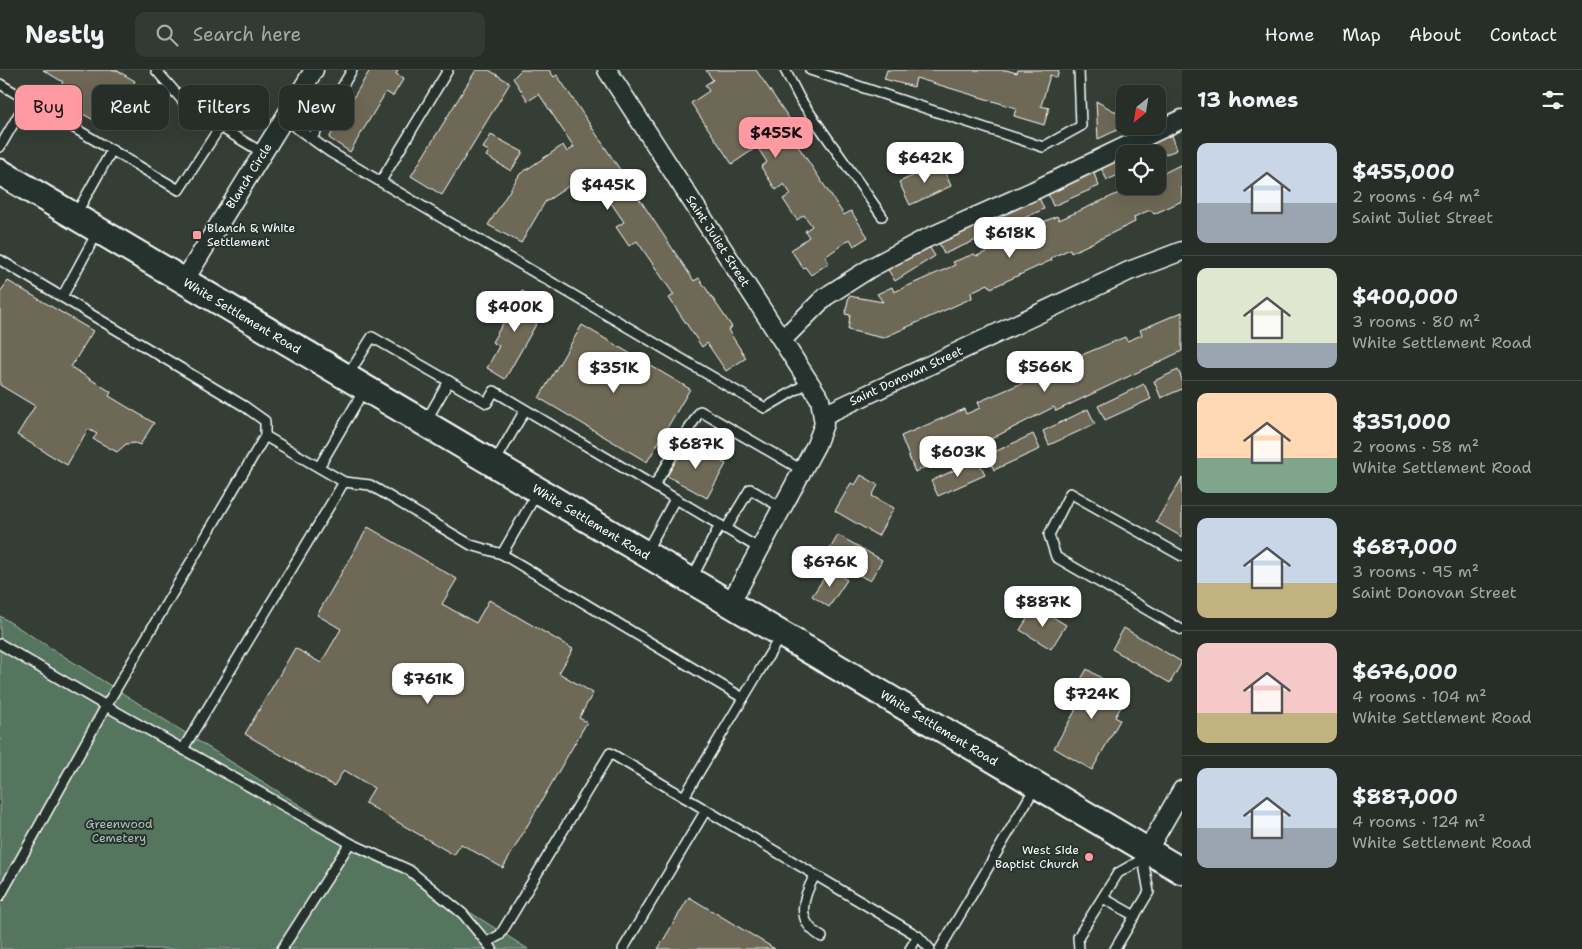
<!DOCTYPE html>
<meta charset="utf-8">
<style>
:root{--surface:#272e28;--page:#333a34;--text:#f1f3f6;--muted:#a4a8a8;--line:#434a45;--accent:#ff9aa2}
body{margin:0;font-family:"Shantell Sans",sans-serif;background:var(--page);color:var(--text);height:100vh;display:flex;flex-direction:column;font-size:19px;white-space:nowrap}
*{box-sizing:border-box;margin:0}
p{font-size:16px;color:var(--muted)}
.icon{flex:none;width:28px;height:28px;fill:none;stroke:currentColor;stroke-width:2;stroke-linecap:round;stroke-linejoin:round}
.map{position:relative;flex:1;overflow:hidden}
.side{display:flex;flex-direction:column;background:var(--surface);width:400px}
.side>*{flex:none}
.top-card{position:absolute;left:15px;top:15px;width:475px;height:45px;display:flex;gap:10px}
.needle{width:32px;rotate:210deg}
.tools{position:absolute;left:1116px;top:15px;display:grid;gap:10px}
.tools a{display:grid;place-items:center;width:50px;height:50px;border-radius:10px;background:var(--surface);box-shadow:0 5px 20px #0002,0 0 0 1px var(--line);font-size:25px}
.price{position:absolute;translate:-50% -42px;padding:0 11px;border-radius:10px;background:#fff;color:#222;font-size:16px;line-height:32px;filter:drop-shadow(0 1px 2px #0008)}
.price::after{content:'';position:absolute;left:50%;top:30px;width:15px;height:11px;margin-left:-8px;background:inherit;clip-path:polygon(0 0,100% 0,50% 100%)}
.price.current{background:var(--accent);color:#111}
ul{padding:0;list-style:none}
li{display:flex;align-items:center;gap:15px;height:125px;padding:0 15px}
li+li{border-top:1px solid var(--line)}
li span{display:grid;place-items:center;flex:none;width:140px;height:100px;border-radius:10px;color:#555}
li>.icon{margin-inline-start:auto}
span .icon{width:60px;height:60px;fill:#fffc;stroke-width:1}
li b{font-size:21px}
h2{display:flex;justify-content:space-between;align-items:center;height:60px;padding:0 15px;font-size:21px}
.pill{padding:0 18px;border-radius:10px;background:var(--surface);box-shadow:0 5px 20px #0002,0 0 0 1px var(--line);font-size:18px;line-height:45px}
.pill.current{background:var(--accent);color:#111}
header{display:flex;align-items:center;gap:30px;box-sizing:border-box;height:70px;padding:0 25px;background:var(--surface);border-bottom:1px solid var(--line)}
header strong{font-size:24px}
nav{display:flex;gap:28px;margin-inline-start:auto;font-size:18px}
.search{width:350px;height:45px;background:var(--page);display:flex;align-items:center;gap:12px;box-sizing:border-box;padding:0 18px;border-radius:10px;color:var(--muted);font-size:19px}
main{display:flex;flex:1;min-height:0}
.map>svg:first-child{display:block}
.green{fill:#55755f;stroke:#aabaaf}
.building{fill:#6e6857;stroke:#fff}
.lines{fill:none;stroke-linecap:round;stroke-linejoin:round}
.lane-casing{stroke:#fff;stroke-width:12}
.street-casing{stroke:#fff;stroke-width:21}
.secondary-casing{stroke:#fff;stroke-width:29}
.lane{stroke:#26332d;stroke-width:9}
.street{stroke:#26332d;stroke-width:18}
.secondary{stroke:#26332d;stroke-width:25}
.poi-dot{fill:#ff9aa2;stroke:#26332d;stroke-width:2}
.labels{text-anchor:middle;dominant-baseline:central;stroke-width:4;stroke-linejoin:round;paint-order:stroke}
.street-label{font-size:12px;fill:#fff;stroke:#26332d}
.poi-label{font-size:12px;fill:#fff;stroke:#26332d;text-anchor:start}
.park-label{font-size:12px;fill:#b2c1b7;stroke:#26332d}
</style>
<header>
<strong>Nestly</strong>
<div class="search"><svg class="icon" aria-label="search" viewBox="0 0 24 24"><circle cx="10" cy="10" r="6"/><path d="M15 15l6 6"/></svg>Search here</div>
<nav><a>Home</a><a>Map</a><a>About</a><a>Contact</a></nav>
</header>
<main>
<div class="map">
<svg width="1182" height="879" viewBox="0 0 1182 879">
<rect width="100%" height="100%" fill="#343e35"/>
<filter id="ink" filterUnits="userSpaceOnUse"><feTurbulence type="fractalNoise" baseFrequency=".02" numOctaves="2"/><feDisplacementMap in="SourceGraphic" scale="10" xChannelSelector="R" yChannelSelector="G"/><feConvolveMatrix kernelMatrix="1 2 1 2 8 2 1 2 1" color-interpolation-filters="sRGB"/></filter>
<g filter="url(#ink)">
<polygon class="green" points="0,546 528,879 0,879"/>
<g class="building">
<polygon points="43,0 116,0 135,11 107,58 54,27 63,12"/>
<polygon points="370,0 398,0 396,4 404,8 393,26 386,22 350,82 329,68"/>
<polygon points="476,0 489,0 510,13 442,125 411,106"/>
<polygon points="521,0 549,0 554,7 557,5 694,211 699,208 732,257 728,260 746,288 726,301 707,273 702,277 669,228 674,225 637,171 629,176 616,157 624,152 590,102 545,132 521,173 488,155 520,104 563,75 567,82 574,77 539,24 528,31 513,8"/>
<polygon points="706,0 756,0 793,54 786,58 844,145 851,141 868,167 854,176 850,169 825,187 829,193 811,205 805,197 803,198 791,180 809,167 805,161 812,156 804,145 797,150 783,129 791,124 784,114 776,120 761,97 767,92 757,77 732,94 691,33 709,21 705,15 713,10"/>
<polygon points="887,0 1006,0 1017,3 1018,0 1059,0 1057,8 1050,5 1041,36 1049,38 1044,55 1014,46 1016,38 916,8 914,17 884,9"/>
<polygon points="1096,31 1125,47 1126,56 1098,69"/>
<polygon points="1171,62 1177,80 1158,87 1158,84 1148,84 1144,72"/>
<polygon points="491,65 523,82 511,101 486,86 489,81 483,78"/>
<polygon points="1125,84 1125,102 1107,110 1100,96"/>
<polygon points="941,93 951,116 910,135 899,112"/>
<polygon points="1182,94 1182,131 1154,144 1150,140 1134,147 1135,152 1071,183 1070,179 1051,188 1052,190 991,218 988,214 971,222 972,228 883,268 848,260 850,245 845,244 849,226 883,232 877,224 892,217 894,222 955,195 953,192 974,184 977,186 1038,159 1036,155 1057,146 1059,150 1119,123 1118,117 1125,114 1125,116 1158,116 1158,106"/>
<polygon points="1092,99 1099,116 1053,136 1046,119"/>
<polygon points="1037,123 1044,139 998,160 991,144"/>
<polygon points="983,148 990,164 944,184 937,168"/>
<polygon points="927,173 935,186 895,211 887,198"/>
<polygon points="8,211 93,261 71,297 111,322 109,326 154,353 140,375 135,373 126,374 117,382 93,369 97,364 88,359 67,395 17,365 35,336 0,315 0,222"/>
<polygon points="522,221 547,235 505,309 487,298 499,276 492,272"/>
<polygon points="1182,242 1182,281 1056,341 1054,337 979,375 978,372 915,402 901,366 964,339 966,344 980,338 978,332 1043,304 1045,308 1062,301 1060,294 1125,267 1127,271 1142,265 1140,260"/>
<polygon points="582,255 690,319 647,392 539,328"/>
<polygon points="1178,300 1182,309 1182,319 1161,328 1154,311"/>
<polygon points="1144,314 1151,329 1105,350 1098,336"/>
<polygon points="1088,339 1095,354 1049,375 1043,361"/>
<polygon points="1033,364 1040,379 994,400 988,385"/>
<polygon points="686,372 726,394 707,428 667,406"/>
<polygon points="978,389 985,405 938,426 931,411"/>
<polygon points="861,405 878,415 872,426 894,438 878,466 835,441 851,413 855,415"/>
<polygon points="1182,408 1182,467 1156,452"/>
<polygon points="368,457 457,509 442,534 476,553 489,530 573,579 559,603 593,623 579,648 587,652 503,798 461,774 454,785 365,733 374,718 344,700 334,716 245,664 295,578 321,593 341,559 317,545"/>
<polygon points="838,465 882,490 870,511 826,486"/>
<polygon points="830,499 847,510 829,537 812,526"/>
<polygon points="1035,536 1066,555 1051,579 1020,560"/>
<polygon points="1124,558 1182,592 1170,613 1112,579"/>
<polygon points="1087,599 1128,625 1115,647 1120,650 1092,700 1054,678 1082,629 1073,623"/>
<polygon points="689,827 775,879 658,879"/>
</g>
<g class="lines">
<g class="lane-casing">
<g id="lane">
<polyline points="156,0 182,30 220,57"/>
<polyline points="785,0 800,29 882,146"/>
<polyline points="810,0 1043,77 1081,56 1079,0"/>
<polyline points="0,14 179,120 220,57 263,83"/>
<polyline points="284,49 330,82 765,338 809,312"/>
<polyline points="312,68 352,0"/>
<polyline points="0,77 27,30"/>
<polyline points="381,111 448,0"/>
<polyline points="76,144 112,80"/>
<polyline points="0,190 244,336 265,351 265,366"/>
<polyline points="62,227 98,161"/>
<polyline points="348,305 372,267 487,333 494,321 654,416 700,341 802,400"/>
<polyline points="426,351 449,311"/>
<polyline points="495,392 525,340"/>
<polyline points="319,397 364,320"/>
<polyline points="344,412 370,415 471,475 502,484 743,628"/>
<polyline points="654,416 760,479"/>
<polyline points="726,459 750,419 782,438"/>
<polyline points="646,482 675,429"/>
<polyline points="502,484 538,421"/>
<polyline points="1182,486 1070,423 1049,465 1056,487 1182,560"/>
<polyline points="692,508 720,455"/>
<polyline points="0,574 106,636 265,366 344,412 183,679"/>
<polyline points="684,727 918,866 930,879"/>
<path d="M 815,805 C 803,827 794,851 822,867"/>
<polyline points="0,826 106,636 350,773"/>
<polyline points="1103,828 1135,846"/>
<polyline points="487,872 500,865 610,683 684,727 781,565"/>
<polyline points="282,879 350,773 409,800 463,844 492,879"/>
<polyline points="623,879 706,740"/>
<polyline points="910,879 918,866"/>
<polyline points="940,879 1036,716"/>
<polyline points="1079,879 1078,867 1118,803 1143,789 1147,781"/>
<polyline points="1115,879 1149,822 1143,789"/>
</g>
</g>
<g class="street-casing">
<g id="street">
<polyline points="607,0 820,329 824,354 816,375 730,534"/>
<polyline points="184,211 314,0"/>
<polyline points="782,270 825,227 872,197 923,170 1033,121 1182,49"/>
<polyline points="824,345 1129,201 1182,181"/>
<polyline points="1147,781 1182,720"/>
</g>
</g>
<g class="secondary-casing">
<polyline id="secondary" points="0,102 1182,801"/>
</g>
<use href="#lane" class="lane"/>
<use href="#street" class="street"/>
<use href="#secondary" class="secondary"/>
</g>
</g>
<g class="poi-dot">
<rect x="192" y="160" width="10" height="10" rx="2.5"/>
<circle cx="1089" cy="787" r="5"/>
</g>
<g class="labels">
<g class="street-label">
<text transform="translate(249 106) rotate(-58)">Blanch Circle</text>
<text transform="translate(718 171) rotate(57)">Saint Juliet Street</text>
<text transform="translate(242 246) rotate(31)">White Settlement Road</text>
<text transform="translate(906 306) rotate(-25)">Saint Donovan Street</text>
<text transform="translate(591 452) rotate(31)">White Settlement Road</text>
<text transform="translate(939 658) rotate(31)">White Settlement Road</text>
</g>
<g class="poi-label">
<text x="207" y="158">Blanch &amp; White<tspan x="207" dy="14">Settlement</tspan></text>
<text x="1079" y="780" text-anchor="end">West Side<tspan x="1079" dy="14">Baptist Church</tspan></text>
</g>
<g class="park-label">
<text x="119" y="754">Greenwood<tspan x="119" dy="14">Cemetery</tspan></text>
</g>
</g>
</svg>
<div class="tools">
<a><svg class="needle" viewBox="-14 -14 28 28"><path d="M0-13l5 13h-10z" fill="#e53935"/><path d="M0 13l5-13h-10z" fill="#a4a8a8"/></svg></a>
<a><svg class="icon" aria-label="locate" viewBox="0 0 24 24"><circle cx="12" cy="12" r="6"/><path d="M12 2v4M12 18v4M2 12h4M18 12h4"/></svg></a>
</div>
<b class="price current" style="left:776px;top:89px">$455K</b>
<b class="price" style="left:925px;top:114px">$642K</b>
<b class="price" style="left:608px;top:141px">$445K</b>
<b class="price" style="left:1010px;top:189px">$618K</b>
<b class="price" style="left:515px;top:263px">$400K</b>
<b class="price" style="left:1045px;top:323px">$566K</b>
<b class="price" style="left:614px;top:324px">$351K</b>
<b class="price" style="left:696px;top:400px">$687K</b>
<b class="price" style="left:958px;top:408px">$603K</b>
<b class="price" style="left:830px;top:518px">$676K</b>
<b class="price" style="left:1043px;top:558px">$887K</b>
<b class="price" style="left:428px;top:635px">$761K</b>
<b class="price" style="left:1092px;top:650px">$724K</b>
<div class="top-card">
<a class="pill current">Buy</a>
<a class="pill">Rent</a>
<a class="pill">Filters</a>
<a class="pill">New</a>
</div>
</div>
<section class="side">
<h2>13 homes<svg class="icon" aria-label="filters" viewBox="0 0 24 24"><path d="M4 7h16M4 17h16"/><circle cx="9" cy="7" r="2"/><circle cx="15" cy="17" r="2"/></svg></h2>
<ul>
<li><span style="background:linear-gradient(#c9d6e8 60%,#9aa5b1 0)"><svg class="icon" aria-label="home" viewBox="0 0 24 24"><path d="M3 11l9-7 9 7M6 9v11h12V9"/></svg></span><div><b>$455,000</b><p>2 rooms · 64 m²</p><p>Saint Juliet Street</p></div></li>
<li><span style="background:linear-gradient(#dfe7d0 75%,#9aa5b1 0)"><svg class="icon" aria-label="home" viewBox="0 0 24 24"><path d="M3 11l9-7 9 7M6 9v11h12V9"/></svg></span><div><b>$400,000</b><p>3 rooms · 80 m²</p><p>White Settlement Road</p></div></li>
<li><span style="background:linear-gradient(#ffd9b3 65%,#7fa58c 0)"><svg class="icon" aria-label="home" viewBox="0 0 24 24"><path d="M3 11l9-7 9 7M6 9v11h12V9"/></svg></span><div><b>$351,000</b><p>2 rooms · 58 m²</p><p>White Settlement Road</p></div></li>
<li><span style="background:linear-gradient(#c9d6e8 65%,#c2b280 0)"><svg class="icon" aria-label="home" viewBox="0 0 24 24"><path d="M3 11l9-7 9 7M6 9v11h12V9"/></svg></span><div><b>$687,000</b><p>3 rooms · 95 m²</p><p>Saint Donovan Street</p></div></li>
<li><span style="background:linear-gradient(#f6c9c9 70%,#c2b280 0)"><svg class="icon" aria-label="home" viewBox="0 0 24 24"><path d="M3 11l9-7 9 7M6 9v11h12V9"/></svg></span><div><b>$676,000</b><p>4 rooms · 104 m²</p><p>White Settlement Road</p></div></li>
<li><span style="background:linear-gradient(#c9d6e8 60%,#9aa5b1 0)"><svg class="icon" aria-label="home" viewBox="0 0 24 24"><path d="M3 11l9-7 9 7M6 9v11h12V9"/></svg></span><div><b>$887,000</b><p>4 rooms · 124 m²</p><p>White Settlement Road</p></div></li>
</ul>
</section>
</main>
